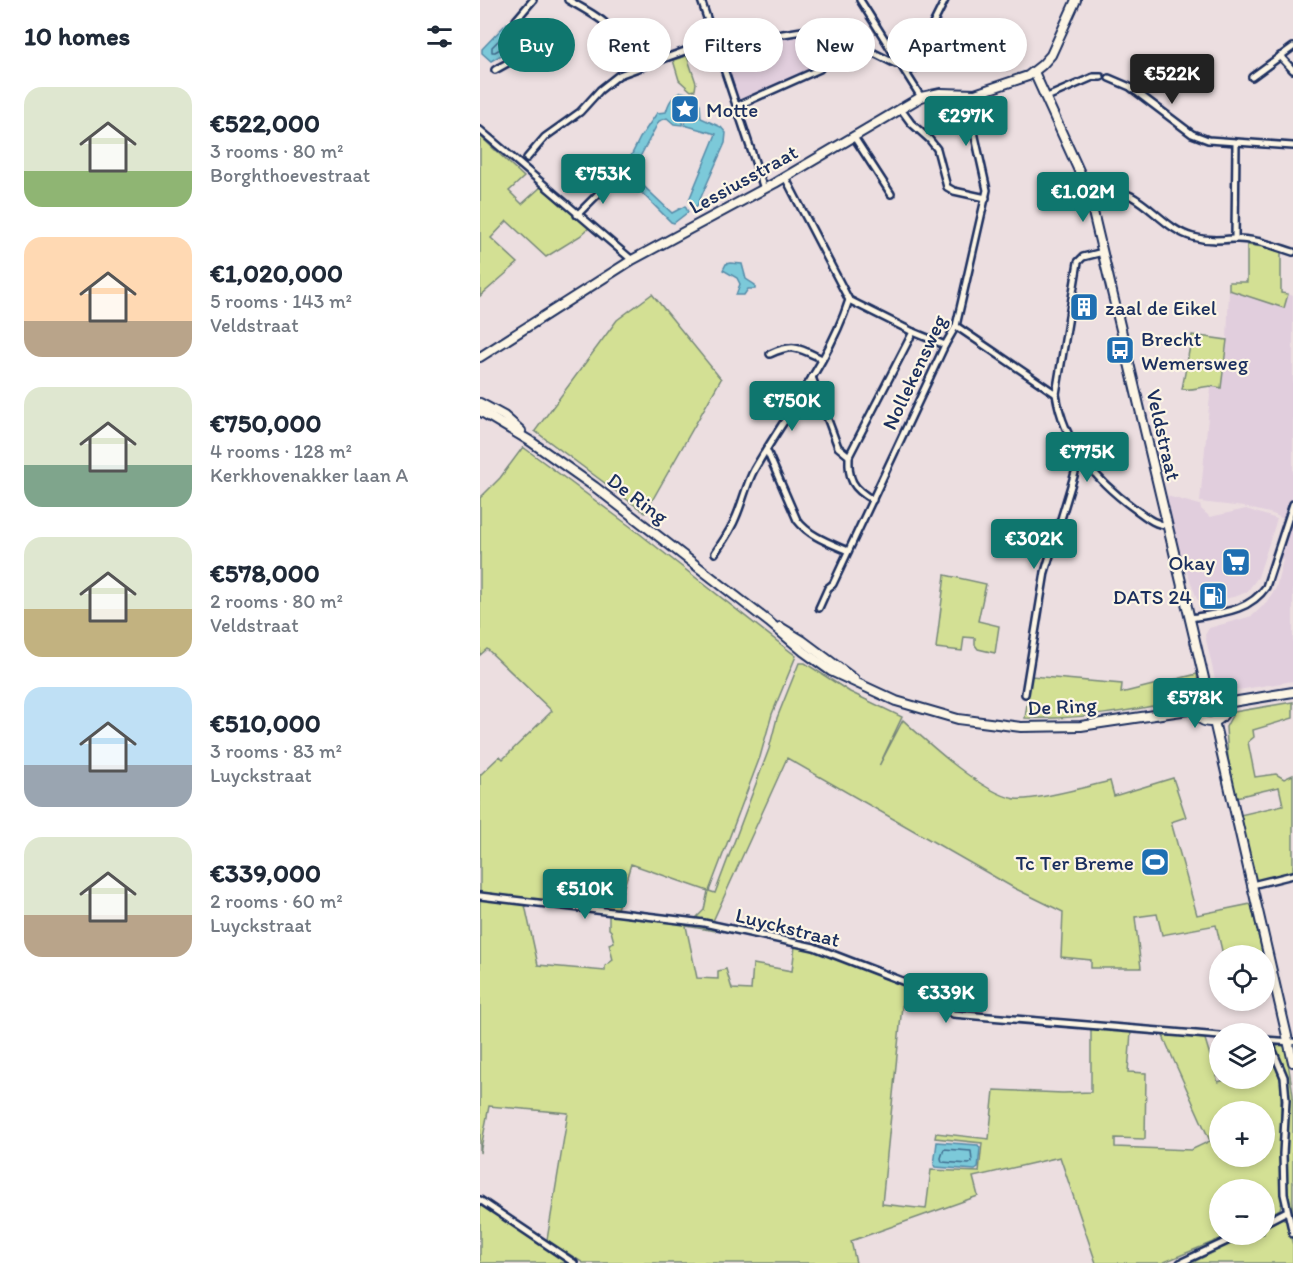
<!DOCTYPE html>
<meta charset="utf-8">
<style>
:root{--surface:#fff;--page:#f2f2f3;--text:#1f2937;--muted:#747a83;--accent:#0f766e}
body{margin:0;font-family:Itim,sans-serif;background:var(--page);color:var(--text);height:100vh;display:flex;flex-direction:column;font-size:22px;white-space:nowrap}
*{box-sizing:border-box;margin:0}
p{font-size:20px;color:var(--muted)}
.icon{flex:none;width:33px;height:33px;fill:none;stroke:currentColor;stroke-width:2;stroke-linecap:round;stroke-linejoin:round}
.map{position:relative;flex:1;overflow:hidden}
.details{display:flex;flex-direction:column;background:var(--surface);width:480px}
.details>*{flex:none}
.guide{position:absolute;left:18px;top:18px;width:570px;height:54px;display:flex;gap:12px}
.buttons{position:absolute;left:729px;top:945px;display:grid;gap:12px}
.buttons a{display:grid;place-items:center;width:66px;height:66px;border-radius:50%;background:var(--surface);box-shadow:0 3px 9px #0003;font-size:30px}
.price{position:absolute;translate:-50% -51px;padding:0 14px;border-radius:6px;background:var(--accent);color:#fff;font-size:20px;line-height:39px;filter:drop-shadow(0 2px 3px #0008)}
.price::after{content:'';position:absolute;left:50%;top:36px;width:18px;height:14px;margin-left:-9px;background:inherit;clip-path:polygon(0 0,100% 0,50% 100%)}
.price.selected{background:#222;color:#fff}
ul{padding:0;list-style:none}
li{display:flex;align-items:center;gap:18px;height:150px;padding:0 24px}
li span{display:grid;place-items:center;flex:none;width:168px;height:120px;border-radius:18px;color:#555}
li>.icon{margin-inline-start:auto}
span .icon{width:72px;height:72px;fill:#fffc;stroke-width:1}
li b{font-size:26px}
h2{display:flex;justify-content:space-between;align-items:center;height:72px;padding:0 24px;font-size:26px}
.chip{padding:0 21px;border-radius:27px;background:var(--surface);box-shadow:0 3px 9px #0003;font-size:21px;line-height:54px}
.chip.selected{background:var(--accent);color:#fff}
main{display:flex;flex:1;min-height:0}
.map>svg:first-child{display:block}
.built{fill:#e1cedd}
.green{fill:#d3e094;stroke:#778879;stroke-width:1.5;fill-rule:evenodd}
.water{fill:#7bc9d9;stroke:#558ba8;stroke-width:1.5}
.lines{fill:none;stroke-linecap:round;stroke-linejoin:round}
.shore{stroke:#416d8f;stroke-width:1.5}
.street-casing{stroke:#1b2f5e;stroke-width:10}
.secondary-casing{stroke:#1b2f5e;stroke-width:12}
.street{stroke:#fcf5e5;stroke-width:5}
.secondary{stroke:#fcf5e5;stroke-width:8}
.labels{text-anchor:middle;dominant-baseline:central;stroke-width:4.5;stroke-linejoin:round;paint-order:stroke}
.poi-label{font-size:21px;fill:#1b2f5e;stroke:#fcf5e5;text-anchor:start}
.street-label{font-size:21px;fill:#1b2f5e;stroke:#fcf5e5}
</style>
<main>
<section class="details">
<h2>10 homes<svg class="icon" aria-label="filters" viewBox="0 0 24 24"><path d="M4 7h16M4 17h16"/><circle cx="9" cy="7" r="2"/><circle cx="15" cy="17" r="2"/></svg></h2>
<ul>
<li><span style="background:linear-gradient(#dfe7d0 70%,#8fb573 0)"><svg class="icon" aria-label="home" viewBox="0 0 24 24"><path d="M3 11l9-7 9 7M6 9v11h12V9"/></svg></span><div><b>€522,000</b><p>3 rooms · 80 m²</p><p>Borghthoevestraat</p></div></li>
<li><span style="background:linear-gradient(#ffd9b3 70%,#b9a48a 0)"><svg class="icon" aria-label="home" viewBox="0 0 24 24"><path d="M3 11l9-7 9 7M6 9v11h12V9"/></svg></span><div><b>€1,020,000</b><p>5 rooms · 143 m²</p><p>Veldstraat</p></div></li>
<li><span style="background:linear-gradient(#dfe7d0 65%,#7fa58c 0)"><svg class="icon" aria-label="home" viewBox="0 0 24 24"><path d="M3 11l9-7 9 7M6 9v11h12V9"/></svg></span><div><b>€750,000</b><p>4 rooms · 128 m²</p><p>Kerkhovenakker laan A</p></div></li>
<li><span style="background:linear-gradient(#dfe7d0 60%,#c2b280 0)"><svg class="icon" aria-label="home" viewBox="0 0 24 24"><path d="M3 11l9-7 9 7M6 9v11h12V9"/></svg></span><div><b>€578,000</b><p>2 rooms · 80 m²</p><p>Veldstraat</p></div></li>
<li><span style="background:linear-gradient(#bfe0f5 65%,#9aa5b1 0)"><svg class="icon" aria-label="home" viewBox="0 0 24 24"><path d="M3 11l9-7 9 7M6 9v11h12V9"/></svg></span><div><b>€510,000</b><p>3 rooms · 83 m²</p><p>Luyckstraat</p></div></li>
<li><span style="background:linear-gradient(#dfe7d0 65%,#b9a48a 0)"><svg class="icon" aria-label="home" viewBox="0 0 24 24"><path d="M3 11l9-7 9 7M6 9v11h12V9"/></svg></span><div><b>€339,000</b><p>2 rooms · 60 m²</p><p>Luyckstraat</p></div></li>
</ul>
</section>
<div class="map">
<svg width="813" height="1263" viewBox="0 0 813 1263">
<rect width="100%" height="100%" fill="#ecdee0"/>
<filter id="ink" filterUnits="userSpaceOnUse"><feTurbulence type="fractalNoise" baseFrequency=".0167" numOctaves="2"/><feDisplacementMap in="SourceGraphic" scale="12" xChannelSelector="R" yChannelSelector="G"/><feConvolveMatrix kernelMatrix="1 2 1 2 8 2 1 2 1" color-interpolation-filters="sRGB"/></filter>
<g filter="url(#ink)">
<g class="built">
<polygon points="328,32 334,37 340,56 339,66 335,70 262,100 258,99 241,47"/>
<polygon points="749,290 804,308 808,294 813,296 813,681 752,691 742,682 735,679 725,635 729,628 772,616 785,604 796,588 803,560 797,555 808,521 793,514 764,507 720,502 731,385 741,388 747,340"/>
<polygon points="687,496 720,505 721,509 730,517 766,509 797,519 778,577 767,592 757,596 724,604 717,599 700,553"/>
</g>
<g class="green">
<polygon points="207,56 216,83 215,90 211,91 199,80 193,60"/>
<polygon points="0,136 44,177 29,191 42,204 62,186 109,228 100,236 66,257 27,221 11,238 38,263 0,296"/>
<polygon points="767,245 784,247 801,252 801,293 808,294 804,308 749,290 749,282 767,282"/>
<polygon points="172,294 241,379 165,513 55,431 137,320"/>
<path d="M 712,335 L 747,340 L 741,388 C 725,383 718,391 702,389 Z"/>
<path d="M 43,447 L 151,527 L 316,656 L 292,714 L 280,757 L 229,891 L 235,893 L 289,749 L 297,718 L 319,663 L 325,663 L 370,692 L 422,717 L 399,766 L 423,720 C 448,743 502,793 535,799 C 553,802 610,786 630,781 L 634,796 L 693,778 L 706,817 L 691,822 L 717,915 L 771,904 L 783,955 L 743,955 L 736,925 L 682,935 L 677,914 L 655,917 L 661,968 L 611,968 L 611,960 L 581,957 L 583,912 L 534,888 L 307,758 L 233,921 L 236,922 L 235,931 L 206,926 L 217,978 L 238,979 L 238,971 L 246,969 L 252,989 L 271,990 L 273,964 L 312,971 L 315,946 L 338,952 L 424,986 L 402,1204 L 446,1209 L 451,1170 L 499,1172 L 502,1143 L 455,1138 L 456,1133 L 509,1139 L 514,1090 L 583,1093 L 611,1092 L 611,1029 L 651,1032 L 648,1072 L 666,1073 L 665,1139 L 635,1138 L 635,1147 L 711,1150 L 730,1141 L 682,1034 L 725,1039 L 738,1082 L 748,1079 L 784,1078 L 785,1066 L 789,1065 L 785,1053 L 785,1043 L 793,1058 L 801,1082 L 800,1182 L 802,1201 L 800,1209 L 785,1218 L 784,1190 L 740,1190 L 740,1234 L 750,1235 L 682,1263 L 616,1263 L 580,1157 L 493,1177 L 498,1196 L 371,1241 L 376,1263 L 103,1263 L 67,1240 L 88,1113 L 9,1106 L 0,1153 L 0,899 L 45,905 L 58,965 L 125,971 L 125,966 L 133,960 L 129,944 L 134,942 L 131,931 L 129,929 L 129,916 L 132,915 L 202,924 L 203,917 L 216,918 L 224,910 L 228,891 L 151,864 L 137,909 L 0,893 L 0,775 L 20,756 L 23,759 L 72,711 L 7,649 L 0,655 L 0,498 L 20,478 ZM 740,1112 L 784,1112 L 784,1156 L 740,1156 Z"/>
<polygon points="465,575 506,584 498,621 519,626 515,653 498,649 495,645 495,638 484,637 482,651 456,648"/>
<path d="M 717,674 L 718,681 L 703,700 C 650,711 599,720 545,718 L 551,676 L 642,684 L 641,693 Z"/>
<polygon points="813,702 813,718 773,730 774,737 768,742 775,777 796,774 804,779 813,775 813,871 775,881 760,815 803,805 799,787 756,797 748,759 746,727 754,712"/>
<path d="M 800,1045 L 805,1046 L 806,1049 L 813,1095 L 813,1221 C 809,1202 806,1184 806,1165 C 806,1139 809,1113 808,1086 C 807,1072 795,1060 796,1047 Z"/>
<polygon points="0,1205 91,1263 0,1263"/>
<polygon points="802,1218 806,1220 813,1245 813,1263 711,1263 770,1235 784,1234 785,1227"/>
</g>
<g class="water">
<polygon points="27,23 45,39 39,45 11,61 2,53 2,49"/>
<path d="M 202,92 L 210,94 L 220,104 L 221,118 L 241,127 L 246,133 L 245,143 L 217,206 L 214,207 L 209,200 L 236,134 L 204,125 L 205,120 L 213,112 L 212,105 L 207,99 L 200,100 L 196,107 L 199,118 L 203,119 L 202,125 L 194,124 L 187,118 L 179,121 L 151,174 L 192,213 L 205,206 L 208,212 L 194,223 L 191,222 L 145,176 L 143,172 L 160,138 L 177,113 L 186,112 C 189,102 191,97 202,92 Z"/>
<polygon points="250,263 262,264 266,279 275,285 275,289 268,289 264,295 256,295 260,284 257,278 243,270 246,264"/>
<polygon points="457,1142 498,1145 500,1148 498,1168 495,1170 455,1167 454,1165"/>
</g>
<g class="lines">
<g class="shore">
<polygon points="27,32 34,37 34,41 15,52 12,52 12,47"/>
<polygon points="464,1149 491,1151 492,1162 489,1164 462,1162 461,1158"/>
</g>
<g class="street-casing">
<g id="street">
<path d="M 88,0 C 124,20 139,28 157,67"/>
<polyline points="221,0 284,189"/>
<polyline points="380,0 441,97"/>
<polyline points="800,56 813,70"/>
<polyline points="344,59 365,52 370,41 416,64 422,64"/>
<path d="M 15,70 C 28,62 50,54 56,38 L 36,20 L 53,0"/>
<polyline points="426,72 447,63 453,24 465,0"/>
<polyline points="772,77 813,47"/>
<polyline points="629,78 650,87 712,134 728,140 813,146"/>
<polyline points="567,97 613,77 621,77"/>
<polyline points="420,108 431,123 449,139 457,149 467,187 474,191 506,198"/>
<polyline points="0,130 152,260"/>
<polyline points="374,137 411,194"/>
<polyline points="47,158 65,137 100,112 120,90 139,75 227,43 242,44 328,30 335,33 344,59 340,69 257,106"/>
<polyline points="305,177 369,300 433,332 465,345"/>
<path d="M 606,188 C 621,189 637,189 651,196 C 672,207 689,231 713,237 C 727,241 740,240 754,239 C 774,238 794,246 813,252"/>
<polyline points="97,215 133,179"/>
<polyline points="755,239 756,143"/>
<path d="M 623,252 L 603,257 L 598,262 L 576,394 C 584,444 615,480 655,509 C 665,516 674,525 687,525"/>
<polyline points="476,326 576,394"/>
<path d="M 290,354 C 314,343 319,348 342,359"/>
<path d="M 332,377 L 358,447 L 369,456 C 368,479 372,488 393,500"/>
<path d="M 287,451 L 317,520 C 330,537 350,543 368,551"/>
<polyline points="369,456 433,332"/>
<path d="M 235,553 C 243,541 251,530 256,517 C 263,501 266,485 274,470 C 306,414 349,362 369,300"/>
<polyline points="339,608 348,588 353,584 465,345 476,326 507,190 486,96"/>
<path d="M 711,618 C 739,613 769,612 786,587 L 813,504"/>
<polyline points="545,694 565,572 600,456"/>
<polyline points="772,885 813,875"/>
<polyline points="0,896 224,923 334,947 430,984 473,1014 740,1036"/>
<polyline points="784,1040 813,1042"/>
<polyline points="789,1041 804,1077 806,1100 803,1154 804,1194 813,1234"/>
<polyline points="0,1200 94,1263"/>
<polyline points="784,1223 807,1211"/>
<polyline points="700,1263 762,1234"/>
</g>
</g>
<g class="secondary-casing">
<g id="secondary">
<polyline points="554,72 605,184 613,212 727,691"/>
<polyline points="0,357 152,260 295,183 441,97 460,93 495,94 548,76 562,65 571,55 596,0"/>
<polyline points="0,403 24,416 41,431"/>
<polyline points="0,411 50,441 115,487 289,622 323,651 351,671 416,701 478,719 541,727 601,726 715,709"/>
<polyline points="300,627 323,641 374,679"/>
<circle cx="730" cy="706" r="16"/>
<polyline points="746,703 813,692"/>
<polyline points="734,721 813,1062"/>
</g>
</g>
<use href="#street" class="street"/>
<use href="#secondary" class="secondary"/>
</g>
</g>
<defs>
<g id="sight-square" transform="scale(1.5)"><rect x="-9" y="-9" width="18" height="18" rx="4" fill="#1f6fb2" stroke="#fcf5e5"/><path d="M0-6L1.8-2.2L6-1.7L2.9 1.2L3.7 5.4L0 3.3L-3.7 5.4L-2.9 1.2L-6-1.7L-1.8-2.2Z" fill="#fff"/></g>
<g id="building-square" transform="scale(1.5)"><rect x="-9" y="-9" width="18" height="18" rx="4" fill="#1f6fb2" stroke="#fcf5e5"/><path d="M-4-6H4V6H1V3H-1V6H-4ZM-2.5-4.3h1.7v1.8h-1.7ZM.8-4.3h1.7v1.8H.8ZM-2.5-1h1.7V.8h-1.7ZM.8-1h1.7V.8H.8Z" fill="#fff"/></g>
<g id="bus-square" transform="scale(1.5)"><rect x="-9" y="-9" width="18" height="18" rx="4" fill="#1f6fb2" stroke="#fcf5e5"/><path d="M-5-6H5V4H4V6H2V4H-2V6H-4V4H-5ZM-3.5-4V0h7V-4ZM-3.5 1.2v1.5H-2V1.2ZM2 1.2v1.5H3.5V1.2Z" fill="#fff"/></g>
<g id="supermarket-square" transform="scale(1.5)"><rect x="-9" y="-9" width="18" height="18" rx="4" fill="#1f6fb2" stroke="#fcf5e5"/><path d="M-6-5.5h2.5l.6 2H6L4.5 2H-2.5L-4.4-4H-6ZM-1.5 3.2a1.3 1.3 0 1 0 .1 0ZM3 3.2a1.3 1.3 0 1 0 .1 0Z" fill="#fff"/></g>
<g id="fuel-square" transform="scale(1.5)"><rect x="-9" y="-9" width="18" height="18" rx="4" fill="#1f6fb2" stroke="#fcf5e5"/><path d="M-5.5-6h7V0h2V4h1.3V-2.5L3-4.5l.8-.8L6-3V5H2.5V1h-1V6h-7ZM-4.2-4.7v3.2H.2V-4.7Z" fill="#fff"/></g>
<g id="stadium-square" transform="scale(1.5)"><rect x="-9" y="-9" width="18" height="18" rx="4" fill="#1f6fb2" stroke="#fcf5e5"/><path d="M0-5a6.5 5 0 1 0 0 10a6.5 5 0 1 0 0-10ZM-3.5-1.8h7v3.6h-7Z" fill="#fff"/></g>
</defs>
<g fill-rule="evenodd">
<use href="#sight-square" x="205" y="109"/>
<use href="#building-square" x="604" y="307"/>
<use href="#bus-square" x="640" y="350"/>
<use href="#supermarket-square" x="756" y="562"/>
<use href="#fuel-square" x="733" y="596"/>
<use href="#stadium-square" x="675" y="862"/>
</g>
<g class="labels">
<g class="poi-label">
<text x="226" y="109">Motte</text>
<text x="625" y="307">zaal de Eikel</text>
<text x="661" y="338">Brecht<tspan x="661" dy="24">Wemersweg</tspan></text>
<text x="735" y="562" text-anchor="end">Okay</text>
<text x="712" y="596" text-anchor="end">DATS 24</text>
<text x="654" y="862" text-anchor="end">Tc Ter Breme</text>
</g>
<g class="street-label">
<text transform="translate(263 179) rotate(-29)">Lessiusstraat</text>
<text transform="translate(434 372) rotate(-65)">Nollekensweg</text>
<text transform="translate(684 435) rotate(77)">Veldstraat</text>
<text transform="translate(158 498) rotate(37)">De Ring</text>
<text transform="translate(582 706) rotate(-3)">De Ring</text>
<text transform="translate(308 927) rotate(14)">Luyckstraat</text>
</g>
</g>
</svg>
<div class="buttons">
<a><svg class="icon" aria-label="locate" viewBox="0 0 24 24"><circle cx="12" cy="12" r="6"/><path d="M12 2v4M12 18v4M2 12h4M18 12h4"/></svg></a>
<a><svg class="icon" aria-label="layers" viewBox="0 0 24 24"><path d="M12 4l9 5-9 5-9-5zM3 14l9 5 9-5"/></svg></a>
<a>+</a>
<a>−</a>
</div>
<b class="price selected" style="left:692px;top:105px">€522K</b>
<b class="price" style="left:486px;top:147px">€297K</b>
<b class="price" style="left:123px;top:205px">€753K</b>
<b class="price" style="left:603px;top:223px">€1.02M</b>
<b class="price" style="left:312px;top:432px">€750K</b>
<b class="price" style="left:607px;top:483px">€775K</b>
<b class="price" style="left:554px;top:570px">€302K</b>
<b class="price" style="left:715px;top:729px">€578K</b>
<b class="price" style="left:105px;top:920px">€510K</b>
<b class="price" style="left:466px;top:1024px">€339K</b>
<div class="guide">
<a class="chip selected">Buy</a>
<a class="chip">Rent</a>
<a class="chip">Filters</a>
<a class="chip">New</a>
<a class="chip">Apartment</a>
</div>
</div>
</main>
